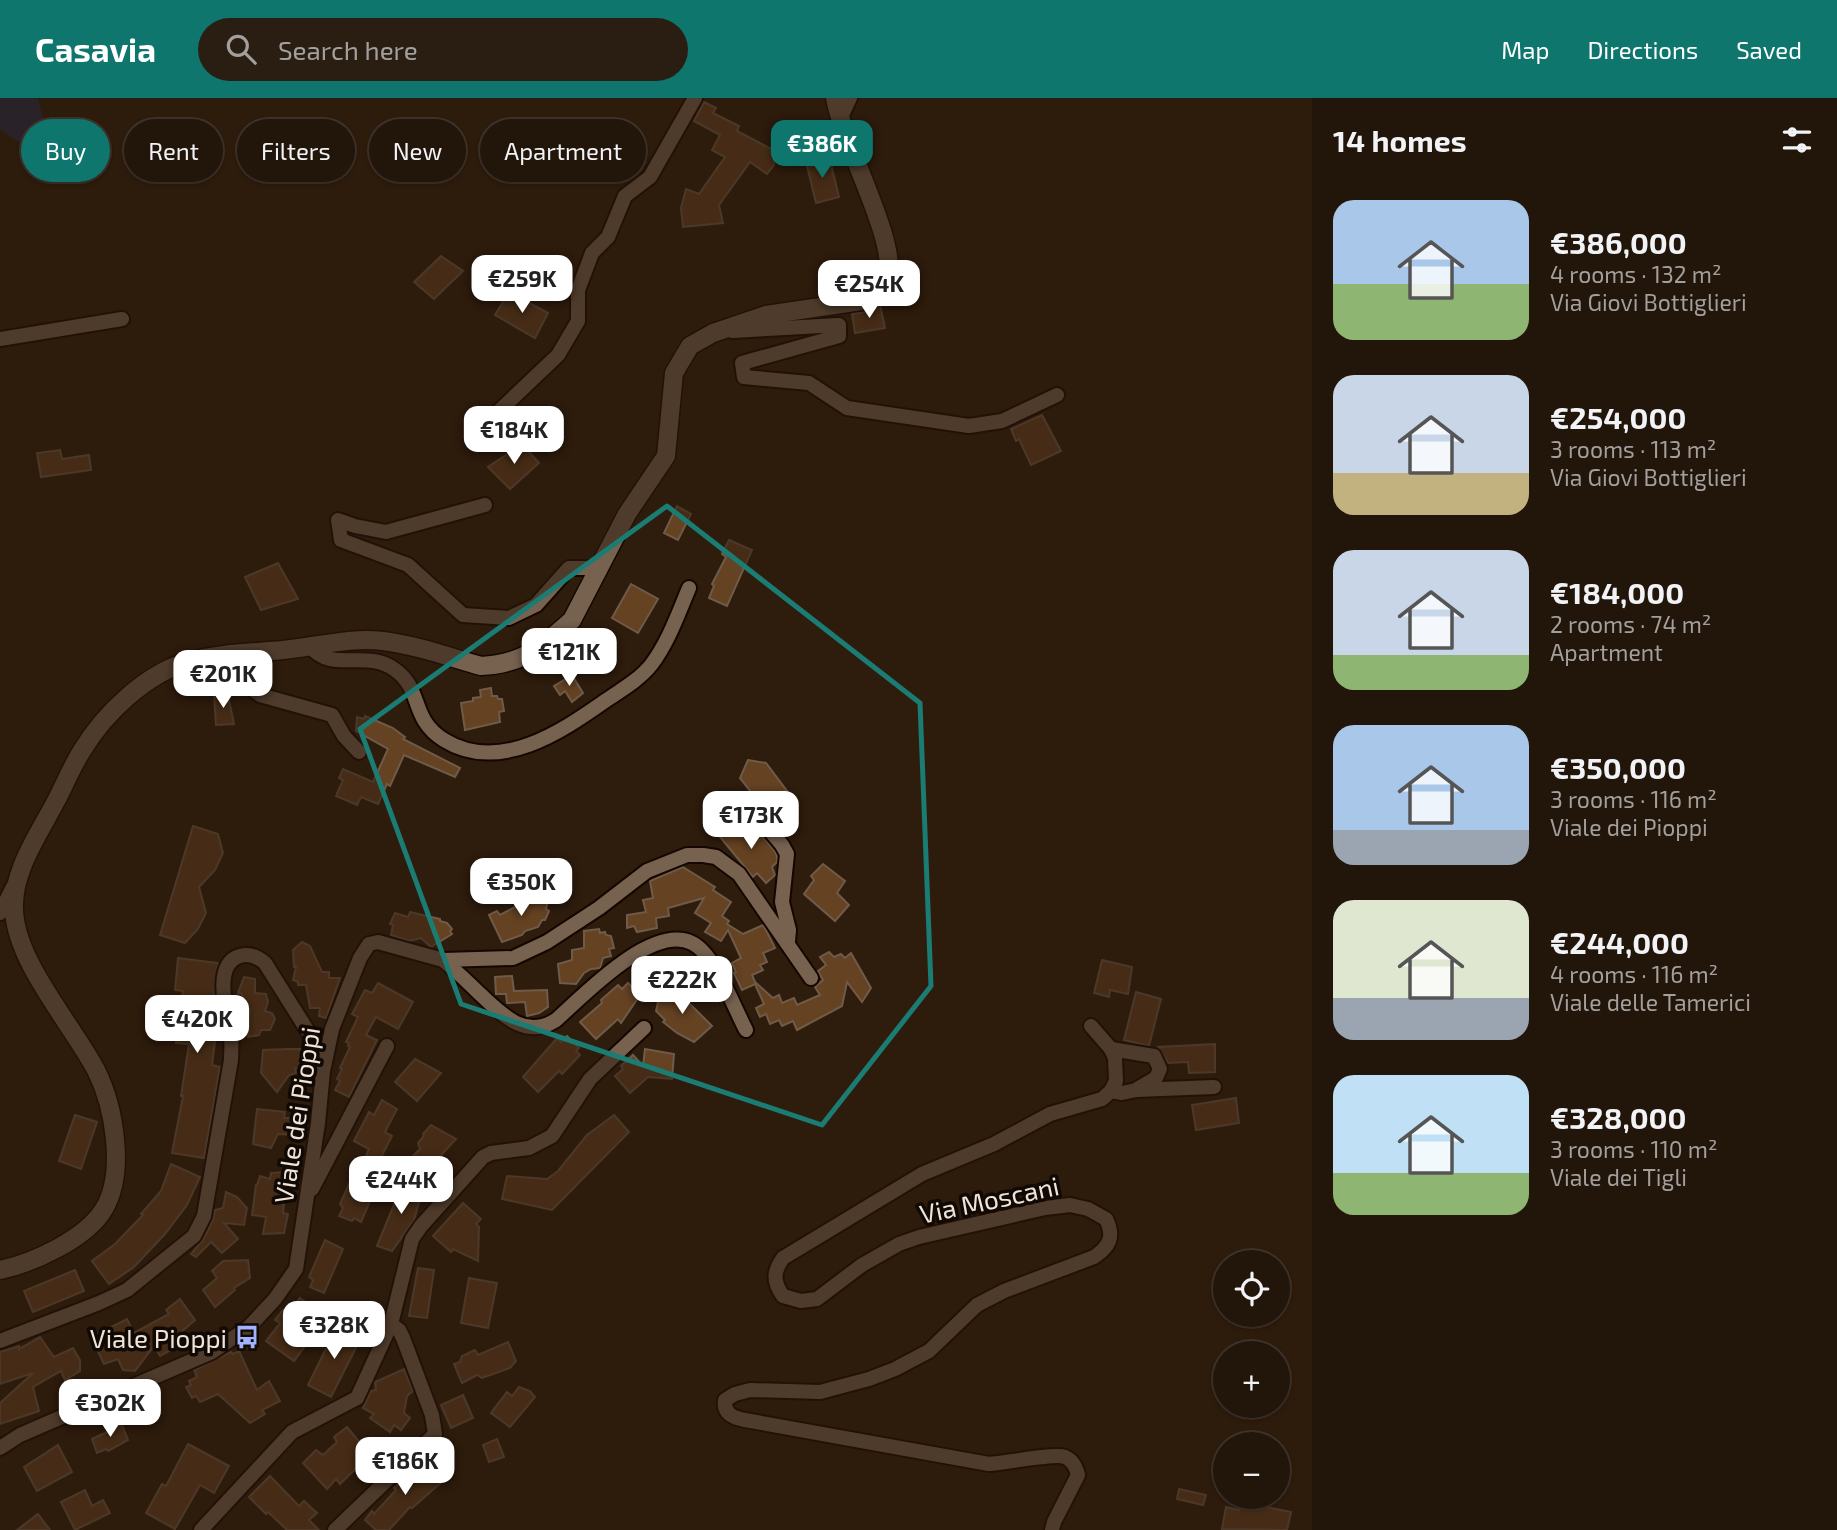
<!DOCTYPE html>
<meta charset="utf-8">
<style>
:root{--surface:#22150a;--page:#2a1e13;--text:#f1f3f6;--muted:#a29f9c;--line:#3f342b;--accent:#0f766e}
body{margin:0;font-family:"Exo 2",sans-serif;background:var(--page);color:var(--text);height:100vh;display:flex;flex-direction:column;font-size:26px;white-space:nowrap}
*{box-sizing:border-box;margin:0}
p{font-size:23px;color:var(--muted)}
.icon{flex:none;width:38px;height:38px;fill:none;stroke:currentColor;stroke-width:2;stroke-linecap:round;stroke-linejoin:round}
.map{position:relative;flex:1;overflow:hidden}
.details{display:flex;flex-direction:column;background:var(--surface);width:525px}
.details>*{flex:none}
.top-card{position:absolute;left:21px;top:21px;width:665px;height:63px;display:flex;gap:14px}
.fabs{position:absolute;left:1213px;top:1152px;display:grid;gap:14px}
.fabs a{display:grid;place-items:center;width:77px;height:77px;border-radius:50%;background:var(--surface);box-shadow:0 2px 5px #0004,0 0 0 2px var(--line);font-size:35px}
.price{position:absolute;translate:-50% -60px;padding:0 16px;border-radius:14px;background:#fff;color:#222;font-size:23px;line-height:46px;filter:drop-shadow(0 2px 4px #0008)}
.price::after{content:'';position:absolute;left:50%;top:42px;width:21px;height:16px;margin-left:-10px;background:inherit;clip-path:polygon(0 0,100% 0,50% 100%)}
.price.on{background:var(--accent);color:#fff}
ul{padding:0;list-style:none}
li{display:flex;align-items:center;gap:21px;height:175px;padding:0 21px}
li span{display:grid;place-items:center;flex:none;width:196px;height:140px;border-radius:21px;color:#555}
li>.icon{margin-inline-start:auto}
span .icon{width:84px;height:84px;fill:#fffc;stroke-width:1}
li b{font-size:30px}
h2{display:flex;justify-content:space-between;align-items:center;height:84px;padding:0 21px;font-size:30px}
.chip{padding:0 24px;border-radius:32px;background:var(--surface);box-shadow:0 2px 5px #0004,0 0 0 2px var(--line);font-size:24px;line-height:63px}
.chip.on{background:var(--accent);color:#fff}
header{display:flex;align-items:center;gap:42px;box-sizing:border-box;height:98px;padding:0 35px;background:var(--accent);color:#fff}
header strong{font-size:33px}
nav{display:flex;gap:38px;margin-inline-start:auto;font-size:24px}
.search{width:490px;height:63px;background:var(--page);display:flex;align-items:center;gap:18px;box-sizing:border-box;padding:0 24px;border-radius:38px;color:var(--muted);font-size:26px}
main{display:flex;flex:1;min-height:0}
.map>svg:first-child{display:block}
.green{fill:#242b4d}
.building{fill:#654222;stroke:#6f5b49;stroke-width:2}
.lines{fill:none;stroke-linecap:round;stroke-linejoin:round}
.minor-casing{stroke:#150600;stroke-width:18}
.tertiary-casing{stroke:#150600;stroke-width:21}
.minor{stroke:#776250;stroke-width:14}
.tertiary{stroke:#776250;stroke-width:18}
.marked{fill:none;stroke:#1a7c73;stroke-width:5;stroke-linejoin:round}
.labels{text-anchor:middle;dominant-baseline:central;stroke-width:7;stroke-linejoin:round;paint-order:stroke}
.street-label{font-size:26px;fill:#f0e4da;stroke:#100904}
.poi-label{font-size:26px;fill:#f0e4da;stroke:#100904;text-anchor:end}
</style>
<header>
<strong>Casavia</strong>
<div class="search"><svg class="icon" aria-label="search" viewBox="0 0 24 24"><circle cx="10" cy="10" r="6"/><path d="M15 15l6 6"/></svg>Search here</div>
<nav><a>Map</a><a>Directions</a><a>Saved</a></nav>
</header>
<main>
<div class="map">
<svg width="1312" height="1432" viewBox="0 0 1312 1432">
<rect width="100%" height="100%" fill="#2e1c0d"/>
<polygon class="green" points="0,0 38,0 44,25 41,46 20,45 0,31"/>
<g class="building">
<polygon points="704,4 716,10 713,15 739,28 737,33 775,53 774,67 767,76 750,64 719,107 723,125 683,129 681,110 686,91 699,96 725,59 712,52 720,37 694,23"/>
<polygon points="829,58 839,99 816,105 806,64"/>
<polygon points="441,158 463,173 434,201 414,184"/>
<polygon points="509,194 548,215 535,240 495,217"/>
<polygon points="880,207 885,230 855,235 852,216 865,214"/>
<polygon points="1042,317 1061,353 1031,367 1019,341 1016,343 1011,331"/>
<polygon points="522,346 539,365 510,391 488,369"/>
<polygon points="60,352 62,361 89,357 91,372 41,379 37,355"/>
<polygon points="677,408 691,416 678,442 664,435"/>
<polygon points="729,442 752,452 727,508 709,500 714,488 712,486 726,459 722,456"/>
<polygon points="278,465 298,501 261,512 245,479"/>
<polygon points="631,486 658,501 638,535 612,520"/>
<polygon points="572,577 583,595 572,604 565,593 560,597 554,588"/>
<polygon points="491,590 492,598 497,598 498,601 502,601 504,613 499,614 500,624 465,632 461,605 473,603 473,600 481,599 480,592"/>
<polygon points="214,597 228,597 234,626 216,627"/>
<polygon points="365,618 393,630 405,639 403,641 460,670 455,679 404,657 390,688 387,686 378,706 361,699 357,707 336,698 343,682 339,680 343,671 373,684 388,651 356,633 357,619 364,621"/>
<polygon points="748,662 766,665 796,705 791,729 777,727 740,680"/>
<polygon points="728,724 740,734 751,730 756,738 760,735 774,752 777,758 777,764 772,769 775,777 766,785 757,775 753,779 720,739"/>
<polygon points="193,728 218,736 223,755 215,772 199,789 206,815 198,831 185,845 160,837"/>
<polygon points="823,766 845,783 837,795 849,807 835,823 804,796 814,782 811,778"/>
<polygon points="683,769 715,789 713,792 731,804 722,818 729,823 727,826 743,836 763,827 767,834 775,850 763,855 767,864 760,867 763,872 752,877 755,884 773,900 779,897 782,905 794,900 797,907 820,897 815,889 823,882 818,873 826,867 820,859 829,854 834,859 841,856 845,860 851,855 871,890 862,904 847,884 842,908 797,932 793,923 782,928 779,922 770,926 766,916 760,919 756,910 764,906 755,886 742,892 734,875 736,874 732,865 741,860 728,832 721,843 705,834 711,825 695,815 704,800 668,810 669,818 656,820 657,830 637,834 634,828 627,830 627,817 646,814 643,802 653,800 650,783"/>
<polygon points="543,794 548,803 546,811 549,813 545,822 542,822 538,829 525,833 522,837 502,844 489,817 497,813 500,817"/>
<polygon points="410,814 440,821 440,823 447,825 452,831 450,833 452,836 431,849 421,840 409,843 391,837 393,827 390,826 395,815 408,819"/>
<polygon points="599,831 600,835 605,834 606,837 611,838 614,850 609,851 611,858 603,860 600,870 591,871 584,875 576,886 560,885 558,866 572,862 572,852 584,850 584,833"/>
<polygon points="302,844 310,848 322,874 329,874 329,880 340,880 326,920 319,918 320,910 310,910 306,887 298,887 298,884 293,882 296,869 294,869 293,852"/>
<polygon points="178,860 218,865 212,916 217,917 218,921 212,967 220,969 204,1060 172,1055 183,998 181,998 189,946 176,945 183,893 175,892"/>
<polygon points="1102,862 1132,869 1128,896 1110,892 1109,899 1094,895"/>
<polygon points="512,878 514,893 547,892 548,909 539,915 527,918 525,904 507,905 506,896 496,896 495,879"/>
<polygon points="244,879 255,881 255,895 266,896 268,904 265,913 272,915 275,921 270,932 261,932 259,937 248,939 250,911 242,910 242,896 238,895"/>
<polygon points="378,885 413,904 398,931 376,919 366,937 377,942 349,999 335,992 340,983 337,981 342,971 340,970 350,949 348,948 349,945 346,944 358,919 352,916 365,892 372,895"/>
<polygon points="628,885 640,897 621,925 618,921 596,941 580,924 602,905 601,902 618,887 622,891"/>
<polygon points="667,891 688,904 712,928 694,944 677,935 663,924 665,922 656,913 659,900"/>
<polygon points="1136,894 1161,901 1149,948 1124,942"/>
<polygon points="567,938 579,950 576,953 580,957 562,976 559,973 538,994 523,979 557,940 561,944"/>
<polygon points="1215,946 1215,974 1189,975 1188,964 1168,965 1158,949"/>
<polygon points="289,951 300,951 301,956 305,955 305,958 310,959 309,971 295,970 296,975 289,977 277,994 261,975 263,952"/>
<polygon points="645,951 674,956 672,981 648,979 630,995 615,978 623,971 621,968 633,957 643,968"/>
<polygon points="415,961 441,975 417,1003 395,984"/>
<polygon points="1236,1000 1239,1025 1196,1032 1192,1007"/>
<polygon points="382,1002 397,1011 385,1034 392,1038 373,1075 381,1078 361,1124 354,1120 352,1123 339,1118 343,1110 340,1106 352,1079 354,1080 355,1076 358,1077 369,1051 354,1043 369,1014 374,1017"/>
<polygon points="257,1011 285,1014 284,1020 295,1020 295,1037 278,1036 271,1050 253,1046"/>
<polygon points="75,1017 97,1024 81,1071 59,1063"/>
<polygon points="614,1017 629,1034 552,1112 502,1101 507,1078 547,1081 558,1073 587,1037"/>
<polygon points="431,1027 456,1041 430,1069 423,1063 420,1066 412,1059 420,1051 418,1045 424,1038 423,1036"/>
<polygon points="171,1066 200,1079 187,1107 165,1136 134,1169 109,1186 92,1163 115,1146 143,1117 141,1116 161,1093"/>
<polygon points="285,1074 282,1103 284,1105 283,1115 288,1116 284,1135 263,1136 266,1119 252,1117 256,1087 257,1087 260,1078 270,1081 271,1075"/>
<polygon points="404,1082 422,1094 414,1122 392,1153 377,1148"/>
<polygon points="226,1094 237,1099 247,1110 244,1127 224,1125 238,1141 222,1155 211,1144 196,1159 191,1156 203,1142 213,1122 215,1112 223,1110"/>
<polygon points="463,1105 481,1121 476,1126 479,1129 478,1163 453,1151 451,1154 433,1138"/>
<polygon points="325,1142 343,1151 324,1195 310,1189 313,1182 309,1179"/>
<polygon points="248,1162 250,1180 234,1190 235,1192 215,1209 203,1192 217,1180 212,1173 223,1163"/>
<polygon points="418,1170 434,1172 427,1220 409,1218"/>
<polygon points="75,1172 84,1193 33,1214 24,1193"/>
<polygon points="469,1180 497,1185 488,1230 461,1225"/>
<polygon points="300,1200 324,1217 322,1220 324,1222 294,1263 266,1243 280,1225 275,1222 283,1212 288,1216"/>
<polygon points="180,1201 195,1222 180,1235 186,1244 160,1258 154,1248 135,1273 123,1272 118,1261 104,1266 91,1239 127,1221 134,1235 169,1216 166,1212"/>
<polygon points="337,1228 361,1240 331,1299 308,1287"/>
<polygon points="40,1239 54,1259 73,1250 80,1262 80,1273 65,1282 61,1273 33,1289 39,1313 0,1326 0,1305 33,1275 0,1286 0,1254 19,1248 19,1251"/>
<polygon points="508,1244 516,1263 510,1270 482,1280 477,1277 462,1285 454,1266 460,1264 462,1258 475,1252 478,1257"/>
<polygon points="239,1253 257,1292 269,1283 280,1303 262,1312 265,1316 250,1325 218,1296 200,1304 196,1298 192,1300 186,1289 191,1287 189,1283 197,1279 194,1272 231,1254 233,1256"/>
<polygon points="404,1271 413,1293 407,1298 404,1315 410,1320 401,1332 394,1327 390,1334 370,1320 374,1316 363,1310 371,1293 376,1292 375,1284"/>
<polygon points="519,1289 530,1293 535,1299 510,1329 491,1315 507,1294 512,1298"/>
<polygon points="463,1297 473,1320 451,1330 441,1307"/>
<polygon points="114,1327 122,1327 128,1342 108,1353 106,1351 97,1355 92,1341 113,1331"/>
<polygon points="347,1329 370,1357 340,1386 336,1381 327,1391 303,1365 316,1352 323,1357 337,1344 334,1339"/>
<polygon points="497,1341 504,1359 489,1364 483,1347"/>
<polygon points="188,1346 229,1368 214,1395 200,1387 175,1431 146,1415 162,1386 166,1388"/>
<polygon points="58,1347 72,1374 37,1393 24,1369"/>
<polygon points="425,1363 443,1383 412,1410 410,1409 389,1432 376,1432 365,1422 372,1413 374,1416 396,1392 394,1390"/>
<polygon points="270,1378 299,1408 304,1403 317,1415 309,1422 319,1432 287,1432 268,1414 266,1416 249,1399"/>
<polygon points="1179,1391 1206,1397 1203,1407 1177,1401"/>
<polygon points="85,1392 92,1408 103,1402 110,1415 75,1432 61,1404"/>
<polygon points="1241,1404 1291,1414 1287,1432 1222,1431 1226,1409 1239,1412"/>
<polygon points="38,1416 50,1432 17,1432"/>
</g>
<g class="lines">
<g class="minor-casing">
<g id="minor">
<polyline points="840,21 850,0"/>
<polyline points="732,233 839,227 839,238 742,265 744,279 809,285 847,310 969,328 1002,323 1057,297"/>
<polyline points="0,241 122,221"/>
<polyline points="498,314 558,257 578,223 578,192 592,155 608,139 625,98 650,79 695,0"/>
<polyline points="485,407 386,434 355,428 338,422 341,442 408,467 463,517 509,520 536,507 569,470 598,470"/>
<path d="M 311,549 C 331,575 366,551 394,571 C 424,592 409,620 444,642 C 499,676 561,634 605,603 C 621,592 639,582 651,567 C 668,545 678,516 689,490"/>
<polyline points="187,565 217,571 244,585 260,597 332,617 344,638 359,654"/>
<polyline points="751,710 782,747 787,756 782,804 789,832 788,843"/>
<polyline points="0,815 13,789"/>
<path d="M 443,862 C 456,873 468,884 480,896 C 502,916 525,942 556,922 C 583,898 652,825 692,845 C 715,856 734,910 746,932"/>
<polyline points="1111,951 1154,958 1160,971 1156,980 1137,991"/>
<polyline points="1111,993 1122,995 1136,992 1214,989"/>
<polyline points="312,1091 387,948"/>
<path d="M 0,1243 L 99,1205 L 127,1192 L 194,1138 L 204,1118 L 231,962 C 231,955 232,947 231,940 C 228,919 211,866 240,858 C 250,855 258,859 265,865 L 319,951 L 323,966"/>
<polyline points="0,1350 20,1337 212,1254 249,1229 275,1201 296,1171 318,1025 323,973 332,931 360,860 369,846 378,844 443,862 513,860 547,844 599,810 647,773 687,757 703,757 716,759 739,776 811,880"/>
<polyline points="201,1432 292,1334 357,1300 391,1226 412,1141 421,1128 483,1059 491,1055 529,1050 552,1038 590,981 644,930"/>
<polyline points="335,1432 435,1336 432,1317 403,1240 399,1232 391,1226"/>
<path d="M 1052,1432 L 1054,1424 L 1078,1377 C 1076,1369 1073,1362 1065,1359 C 1054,1355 1006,1365 989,1366 L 745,1322 C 734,1320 723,1316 725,1302 L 735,1296 L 750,1292 L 820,1294 L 869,1281 L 895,1271 L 929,1253 L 977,1207 L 1004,1193 L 1094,1159 C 1109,1149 1115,1139 1106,1121 L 1088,1111 L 1070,1107 L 1045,1110 L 919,1139 L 899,1146 L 862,1167 L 817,1201 L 801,1203 L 783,1198 C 773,1184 773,1174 783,1160 L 922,1076 L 994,1046 L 1050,1016 L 1102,1001 L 1111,993 L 1116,983 L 1115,960 L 1111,951 L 1091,928"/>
</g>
</g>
<g class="tertiary-casing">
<path id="tertiary" d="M 0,1172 C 33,1165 86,1141 104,1111 C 126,1074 114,1008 96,972 C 71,925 16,864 14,812 C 12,773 39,736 56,703 C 65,686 72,668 83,651 C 105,615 146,576 187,564 C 218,555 252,555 283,552 C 316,549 349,539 383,543 C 416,547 449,559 481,568 C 523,566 542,549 572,522 L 627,416 L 666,358 L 674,275 L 690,248 L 713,235 L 766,217 L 861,203 C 874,199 884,193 888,179 C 897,142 843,46 835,0"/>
</g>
<use href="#minor" class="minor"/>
<use href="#tertiary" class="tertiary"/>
</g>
<path d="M0 0H1312V1432H0ZM 667,408 L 920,605 L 931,888 L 822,1027 L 461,906 L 360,631 Z" fill="#2e1c0d" fill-opacity=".55" fill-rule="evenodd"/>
<path class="marked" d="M 667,408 L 920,605 L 931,888 L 822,1027 L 461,906 L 360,631 Z"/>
<defs>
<g id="bus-bare" transform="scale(1.89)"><path d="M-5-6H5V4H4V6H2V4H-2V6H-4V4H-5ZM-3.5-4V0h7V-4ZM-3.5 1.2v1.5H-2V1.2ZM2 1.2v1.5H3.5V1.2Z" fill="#a1b3fd" stroke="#100904" stroke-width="2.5" paint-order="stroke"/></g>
</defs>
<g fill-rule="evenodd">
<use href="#bus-bare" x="247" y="1239"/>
</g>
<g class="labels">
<g class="street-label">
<text transform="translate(296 1017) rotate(-81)">Viale dei Pioppi</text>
<text transform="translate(989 1101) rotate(-12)">Via Moscani</text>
</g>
<g class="poi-label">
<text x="227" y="1239">Viale Pioppi</text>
</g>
</g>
</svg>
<div class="fabs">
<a><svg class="icon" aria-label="locate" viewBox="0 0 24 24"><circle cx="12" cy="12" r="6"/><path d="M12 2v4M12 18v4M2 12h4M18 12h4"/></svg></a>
<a>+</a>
<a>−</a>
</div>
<b class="price on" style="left:822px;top:82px">€386K</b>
<b class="price" style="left:522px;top:217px">€259K</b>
<b class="price" style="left:869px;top:222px">€254K</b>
<b class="price" style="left:514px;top:368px">€184K</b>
<b class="price" style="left:569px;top:590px">€121K</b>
<b class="price" style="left:223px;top:612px">€201K</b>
<b class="price" style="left:751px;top:753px">€173K</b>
<b class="price" style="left:521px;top:820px">€350K</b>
<b class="price" style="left:682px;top:918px">€222K</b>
<b class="price" style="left:197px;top:957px">€420K</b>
<b class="price" style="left:401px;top:1118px">€244K</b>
<b class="price" style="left:334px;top:1263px">€328K</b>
<b class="price" style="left:110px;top:1341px">€302K</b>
<b class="price" style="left:405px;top:1399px">€186K</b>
<div class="top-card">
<a class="chip on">Buy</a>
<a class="chip">Rent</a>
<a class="chip">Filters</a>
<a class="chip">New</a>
<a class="chip">Apartment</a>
</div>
</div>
<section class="details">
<h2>14 homes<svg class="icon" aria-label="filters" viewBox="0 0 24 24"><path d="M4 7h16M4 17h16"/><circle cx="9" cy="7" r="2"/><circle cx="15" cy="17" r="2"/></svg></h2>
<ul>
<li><span style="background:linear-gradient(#a9c7e8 60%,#8fb573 0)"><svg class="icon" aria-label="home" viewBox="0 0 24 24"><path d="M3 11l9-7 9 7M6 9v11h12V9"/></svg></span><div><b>€386,000</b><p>4 rooms · 132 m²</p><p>Via Giovi Bottiglieri</p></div></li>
<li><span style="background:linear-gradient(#c9d6e8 70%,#c2b280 0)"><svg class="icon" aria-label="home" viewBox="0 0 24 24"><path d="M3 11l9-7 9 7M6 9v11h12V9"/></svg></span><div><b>€254,000</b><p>3 rooms · 113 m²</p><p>Via Giovi Bottiglieri</p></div></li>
<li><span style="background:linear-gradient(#c9d6e8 75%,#8fb573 0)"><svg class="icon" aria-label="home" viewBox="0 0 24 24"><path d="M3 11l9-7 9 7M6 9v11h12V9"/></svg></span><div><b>€184,000</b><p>2 rooms · 74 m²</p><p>Apartment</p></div></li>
<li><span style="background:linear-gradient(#a9c7e8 75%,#9aa5b1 0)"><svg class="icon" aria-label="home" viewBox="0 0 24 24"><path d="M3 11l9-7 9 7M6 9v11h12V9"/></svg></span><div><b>€350,000</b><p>3 rooms · 116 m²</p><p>Viale dei Pioppi</p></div></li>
<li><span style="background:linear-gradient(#dfe7d0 70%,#9aa5b1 0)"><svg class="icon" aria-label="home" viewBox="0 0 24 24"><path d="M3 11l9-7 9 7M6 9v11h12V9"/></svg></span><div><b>€244,000</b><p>4 rooms · 116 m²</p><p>Viale delle Tamerici</p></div></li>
<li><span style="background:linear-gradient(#bfe0f5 70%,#8fb573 0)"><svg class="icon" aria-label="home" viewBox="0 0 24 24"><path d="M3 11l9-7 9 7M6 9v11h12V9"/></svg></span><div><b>€328,000</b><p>3 rooms · 110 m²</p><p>Viale dei Tigli</p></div></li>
</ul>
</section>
</main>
